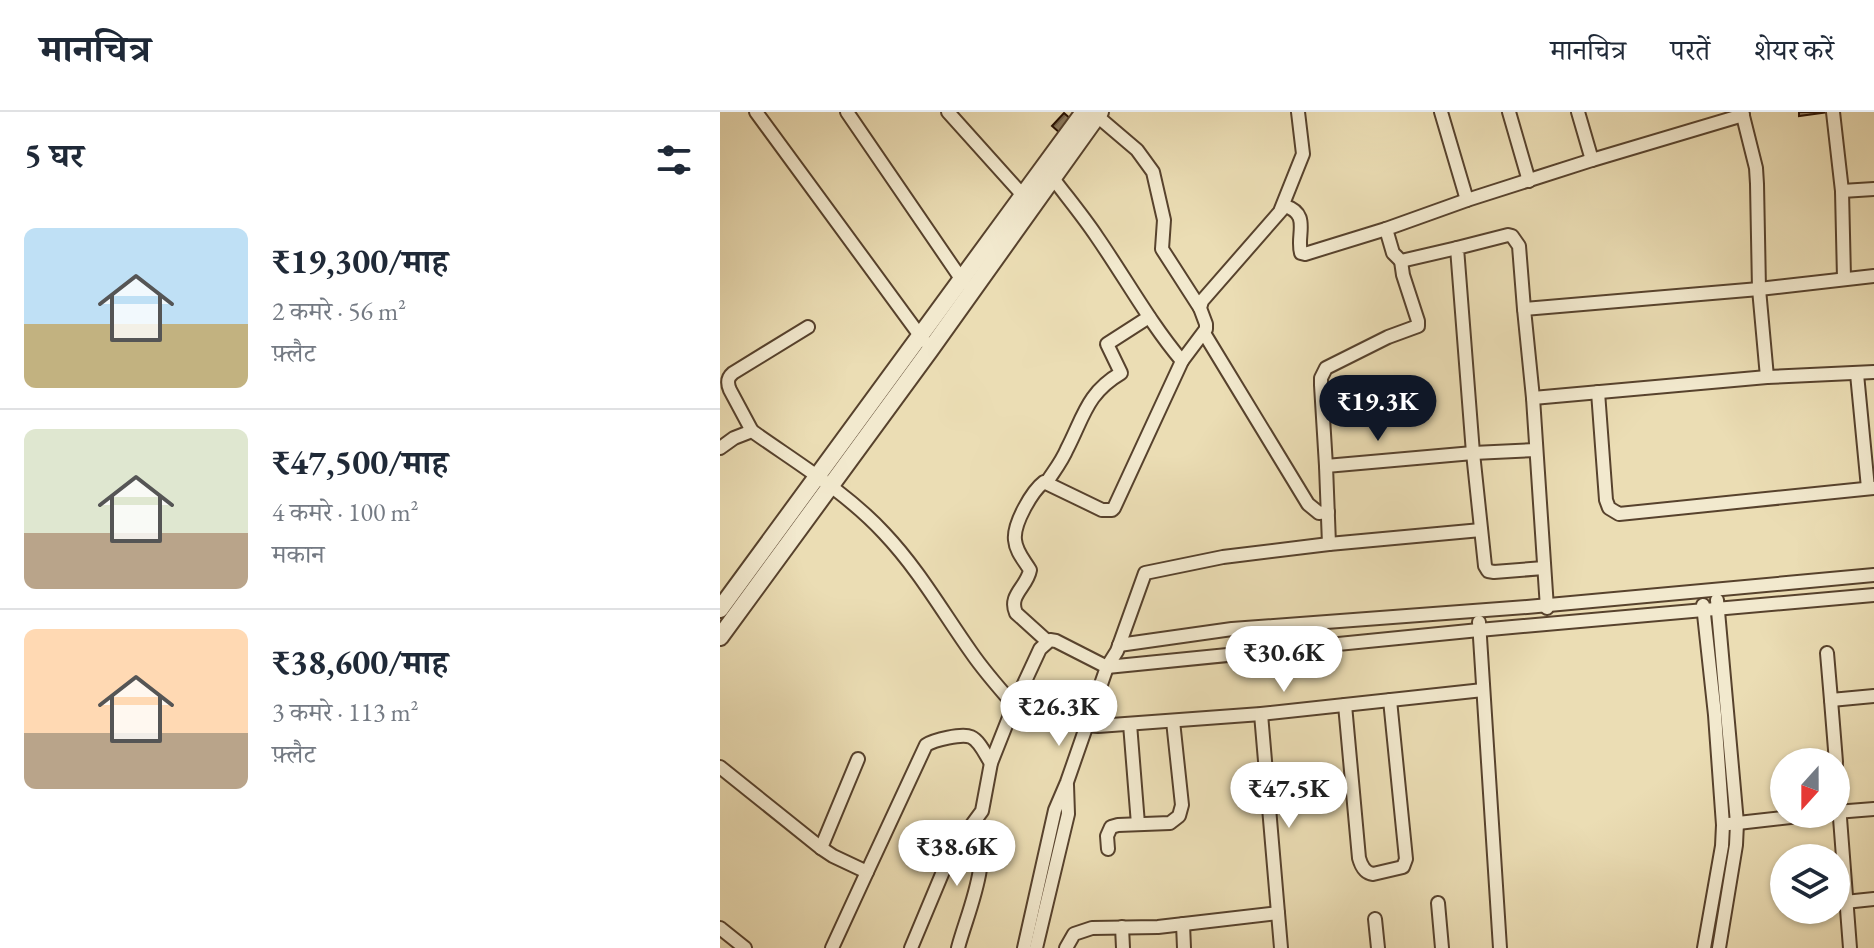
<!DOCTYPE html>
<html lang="hi">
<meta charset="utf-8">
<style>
:root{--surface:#fff;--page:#f2f2f3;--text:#1f2937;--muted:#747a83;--line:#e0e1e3;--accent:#111827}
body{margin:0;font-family:"EB Garamond","Noto Serif Devanagari",serif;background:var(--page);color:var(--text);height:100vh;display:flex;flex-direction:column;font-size:30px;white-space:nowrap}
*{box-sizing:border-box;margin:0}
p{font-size:26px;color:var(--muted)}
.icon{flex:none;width:44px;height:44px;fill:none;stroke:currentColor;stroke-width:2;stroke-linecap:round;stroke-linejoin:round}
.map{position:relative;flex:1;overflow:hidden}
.drawer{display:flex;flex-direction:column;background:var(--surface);width:720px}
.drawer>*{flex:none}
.needle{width:52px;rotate:201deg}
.fabs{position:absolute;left:1050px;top:636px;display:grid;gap:16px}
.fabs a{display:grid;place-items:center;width:80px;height:80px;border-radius:50%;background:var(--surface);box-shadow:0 2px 6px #0004;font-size:40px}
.price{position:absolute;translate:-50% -68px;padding:0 18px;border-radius:28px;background:#fff;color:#222;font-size:26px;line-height:52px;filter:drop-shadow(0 2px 4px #0008)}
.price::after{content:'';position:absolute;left:50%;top:48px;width:24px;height:18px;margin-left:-12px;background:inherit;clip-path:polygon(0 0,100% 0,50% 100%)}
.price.on{background:var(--accent);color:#fff}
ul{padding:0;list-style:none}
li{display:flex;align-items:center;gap:24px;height:200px;padding:0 24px}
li+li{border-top:2px solid var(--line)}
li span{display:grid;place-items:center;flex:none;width:224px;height:160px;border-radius:12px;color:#555}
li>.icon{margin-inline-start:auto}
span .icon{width:96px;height:96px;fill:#fffc;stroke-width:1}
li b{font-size:34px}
h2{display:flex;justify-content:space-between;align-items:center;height:96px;padding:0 24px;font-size:34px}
header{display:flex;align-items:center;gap:48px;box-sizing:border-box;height:112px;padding:0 40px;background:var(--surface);border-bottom:2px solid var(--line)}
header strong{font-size:38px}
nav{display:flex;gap:44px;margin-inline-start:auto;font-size:28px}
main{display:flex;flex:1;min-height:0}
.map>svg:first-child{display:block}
.building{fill:url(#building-hatch);stroke:#260f00;stroke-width:2}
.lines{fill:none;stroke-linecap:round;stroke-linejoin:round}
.minor-casing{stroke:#57422d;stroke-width:16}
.tertiary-casing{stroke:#57422d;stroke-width:20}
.minor{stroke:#f2e9ce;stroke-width:12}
.tertiary{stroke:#f2e9ce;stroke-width:16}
</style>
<header>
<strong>मानचित्र</strong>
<nav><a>मानचित्र</a><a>परतें</a><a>शेयर करें</a></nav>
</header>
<main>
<section class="drawer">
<h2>5 घर<svg class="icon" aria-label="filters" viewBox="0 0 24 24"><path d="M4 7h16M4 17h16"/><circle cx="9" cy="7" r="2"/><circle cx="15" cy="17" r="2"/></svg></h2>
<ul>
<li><span style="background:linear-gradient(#bfe0f5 60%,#c2b280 0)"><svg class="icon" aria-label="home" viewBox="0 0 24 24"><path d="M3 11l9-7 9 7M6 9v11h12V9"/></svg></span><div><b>₹19,300/माह</b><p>2 कमरे · 56 m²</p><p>फ़्लैट</p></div></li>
<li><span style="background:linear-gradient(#dfe7d0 65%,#b9a48a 0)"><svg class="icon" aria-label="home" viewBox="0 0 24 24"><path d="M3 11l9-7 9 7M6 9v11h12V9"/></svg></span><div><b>₹47,500/माह</b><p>4 कमरे · 100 m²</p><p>मकान</p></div></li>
<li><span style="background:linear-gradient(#ffd9b3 65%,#b9a48a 0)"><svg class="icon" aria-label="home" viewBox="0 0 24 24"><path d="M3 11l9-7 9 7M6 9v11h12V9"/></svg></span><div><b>₹38,600/माह</b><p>3 कमरे · 113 m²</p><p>फ़्लैट</p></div></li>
</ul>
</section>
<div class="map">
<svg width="1154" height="836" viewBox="0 0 1154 836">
<defs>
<pattern id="building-hatch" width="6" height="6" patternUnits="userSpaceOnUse" patternTransform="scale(2)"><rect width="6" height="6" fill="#8c7a5e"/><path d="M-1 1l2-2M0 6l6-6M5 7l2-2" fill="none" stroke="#72624b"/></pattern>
</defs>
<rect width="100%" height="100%" fill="#ebddb4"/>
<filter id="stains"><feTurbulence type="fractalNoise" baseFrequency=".0025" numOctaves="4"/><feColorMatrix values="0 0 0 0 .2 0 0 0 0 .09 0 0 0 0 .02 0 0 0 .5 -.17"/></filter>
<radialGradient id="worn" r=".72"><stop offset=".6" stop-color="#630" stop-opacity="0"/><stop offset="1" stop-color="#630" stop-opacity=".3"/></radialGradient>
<g class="building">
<polygon points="1079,0 1109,0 1079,4"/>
<polygon points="344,1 361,16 349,29 332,14"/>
</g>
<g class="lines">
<g class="minor-casing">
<g id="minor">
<polyline points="36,0 204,229"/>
<polyline points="127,0 244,171"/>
<polyline points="228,0 308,89"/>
<polyline points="721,0 747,88"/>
<polyline points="789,0 809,69"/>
<polyline points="858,0 872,48 1023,3"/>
<polyline points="1022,0 1036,56 1037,72 1039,177 1047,265"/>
<polyline points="1113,0 1122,79 1124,166"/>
<polyline points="377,4 417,38 433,60 444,108 442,137 480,196"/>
<polyline points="1122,79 1154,77"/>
<polyline points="561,97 583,42 578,0"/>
<polyline points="737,136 681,149 673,141 666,117 747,88 872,48"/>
<polyline points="804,197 799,134 792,124 788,123 737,136 753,341 765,454 768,459 774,460 824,456"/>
<polyline points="484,221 588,392 599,401 608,400"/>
<path d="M 462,249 L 486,217 L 486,212 L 480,196 L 482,189 L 565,94 C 591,102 576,123 581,141 L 585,142 L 666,117"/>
<polyline points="1137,262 1148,376"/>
<polyline points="878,280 886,388 889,396 899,402 1154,376"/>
<polyline points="813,286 1047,265 1154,260"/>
<path d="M 32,319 L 10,278 C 7,271 7,266 13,261 L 88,215"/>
<path d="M 0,336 L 14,326 L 32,319 C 77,351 126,380 164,421 C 199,458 222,499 251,540 C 264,559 279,576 294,593 L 271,651 L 262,699 L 234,737 L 227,750 L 191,836"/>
<polyline points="606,354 601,273 601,266 606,256 668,225 698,214 698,209 683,163 681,149"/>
<path d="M 327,370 C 334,359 342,349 347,337 C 364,304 367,281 401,261 L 387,232 L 429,205"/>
<polyline points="609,432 606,354 753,341 816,338"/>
<polyline points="997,488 1017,711 1016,733 999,836"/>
<polyline points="983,493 995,603 1003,713 1002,734 984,836"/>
<polyline points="827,496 813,286 804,197 1039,177 1154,164"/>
<polyline points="759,510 780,836"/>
<path d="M 327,529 L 296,501 C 288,483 307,475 310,458 C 304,448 296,440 295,428 C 293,412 312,379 324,370 L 382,398 L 392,398 L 394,396 L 462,249 C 430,211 406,167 377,125 C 363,104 347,85 332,65"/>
<polyline points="399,533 512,517 807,495 1154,463"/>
<polyline points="1107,541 1111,588 1154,584"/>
<polyline points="1111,588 1116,650"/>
<polyline points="294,593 320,537 330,528 336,529 387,555 759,518 1154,483"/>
<path d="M 625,593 L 639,746 C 641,753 644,761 653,762 L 683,755 L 686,747 L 670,588"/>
<polyline points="541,602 561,836"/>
<polyline points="410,612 418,712"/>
<polyline points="366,613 378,614 541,602 763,578"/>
<polyline points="1116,654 1130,836"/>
<polyline points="0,655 101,736 113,744 147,760 112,836"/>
<polyline points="1116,700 1154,697"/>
<polyline points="1009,712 1097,702"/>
<polyline points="101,736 138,647"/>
<polyline points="388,737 387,724 391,715 398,713 450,711 459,704 462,693 453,609"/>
<path d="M 147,760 L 206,633 C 214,628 242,621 251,625 C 260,629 266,644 271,651"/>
<polyline points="1125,790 1154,787"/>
<polyline points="718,791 722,836"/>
<polyline points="655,807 658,836"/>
<polyline points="463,812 464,836"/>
<polyline points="402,815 403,836"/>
<polyline points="0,816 25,836"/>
<path d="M 238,836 C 247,801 274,745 254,711"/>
<polyline points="304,836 335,698 347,670 387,555 397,539 425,461 503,445 609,432 761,418"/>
<polyline points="316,836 348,702 347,673"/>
<polyline points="346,836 354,822 372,816 438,815 558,801"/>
</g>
</g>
<g class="tertiary-casing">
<g id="tertiary">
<polyline points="0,497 364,0"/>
<polyline points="0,525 210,238 380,0"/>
</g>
</g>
<use href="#minor" class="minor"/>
<use href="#tertiary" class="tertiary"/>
</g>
<rect width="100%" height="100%" filter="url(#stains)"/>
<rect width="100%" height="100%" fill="url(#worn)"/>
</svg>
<div class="fabs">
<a><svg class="needle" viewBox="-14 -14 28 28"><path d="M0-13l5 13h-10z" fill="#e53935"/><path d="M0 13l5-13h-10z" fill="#747a83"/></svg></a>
<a><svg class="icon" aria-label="layers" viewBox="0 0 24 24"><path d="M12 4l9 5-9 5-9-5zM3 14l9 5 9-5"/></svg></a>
</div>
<b class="price on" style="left:658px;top:331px">₹19.3K</b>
<b class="price" style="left:564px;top:582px">₹30.6K</b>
<b class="price" style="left:339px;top:636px">₹26.3K</b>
<b class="price" style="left:569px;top:718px">₹47.5K</b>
<b class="price" style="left:237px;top:776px">₹38.6K</b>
</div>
</main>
